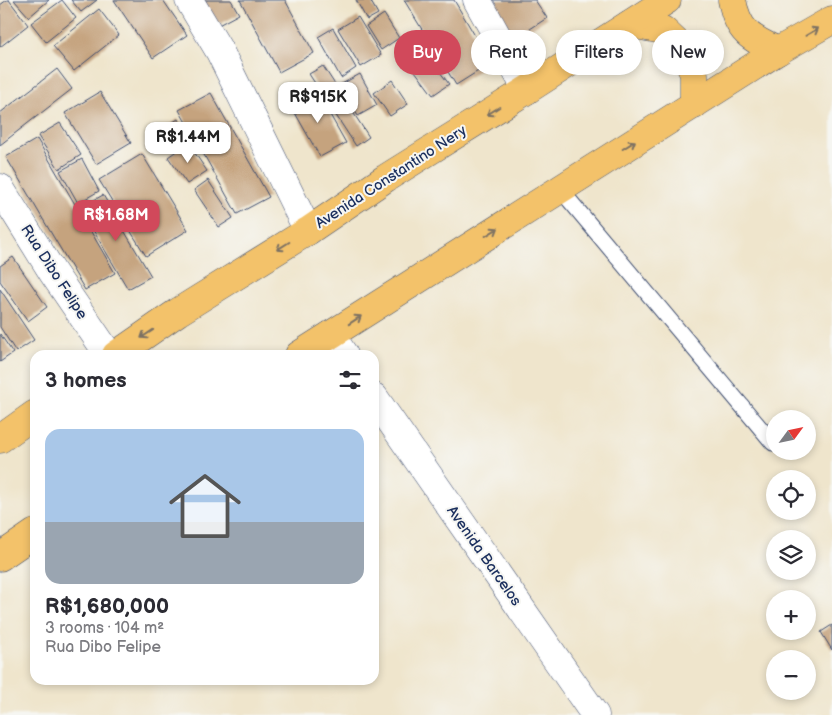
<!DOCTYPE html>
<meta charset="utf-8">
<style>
:root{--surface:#fff;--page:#f7f7f7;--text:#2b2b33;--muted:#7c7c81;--accent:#d1495b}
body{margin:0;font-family:"Balsamiq Sans",sans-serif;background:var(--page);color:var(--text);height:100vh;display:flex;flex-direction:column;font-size:19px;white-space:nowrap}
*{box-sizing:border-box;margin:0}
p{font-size:16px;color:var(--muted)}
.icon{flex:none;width:28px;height:28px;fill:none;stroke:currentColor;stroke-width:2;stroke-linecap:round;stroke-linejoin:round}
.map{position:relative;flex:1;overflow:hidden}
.drawer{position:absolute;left:30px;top:350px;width:349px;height:335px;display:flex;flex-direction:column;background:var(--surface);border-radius:15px;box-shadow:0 2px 8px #0003}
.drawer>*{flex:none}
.banner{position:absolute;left:394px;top:30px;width:362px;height:45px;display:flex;gap:10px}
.needle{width:32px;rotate:57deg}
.controls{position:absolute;left:766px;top:410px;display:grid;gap:10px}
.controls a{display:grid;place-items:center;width:50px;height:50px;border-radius:50%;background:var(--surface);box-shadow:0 2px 8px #0003;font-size:25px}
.price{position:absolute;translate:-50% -42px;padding:0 11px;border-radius:10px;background:#fff;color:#222;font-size:16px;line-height:32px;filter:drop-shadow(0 1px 2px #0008)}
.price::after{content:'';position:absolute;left:50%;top:30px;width:15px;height:11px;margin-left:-8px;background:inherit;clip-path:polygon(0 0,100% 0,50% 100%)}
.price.current{background:var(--accent);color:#fff}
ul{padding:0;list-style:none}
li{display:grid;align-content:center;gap:10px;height:265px;padding:0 15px}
li span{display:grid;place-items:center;height:155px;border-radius:15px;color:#555}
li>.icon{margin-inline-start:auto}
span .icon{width:90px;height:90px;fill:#fffc;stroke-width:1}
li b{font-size:21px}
h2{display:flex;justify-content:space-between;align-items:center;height:60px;padding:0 15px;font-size:21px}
.pill{padding:0 18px;border-radius:22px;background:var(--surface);box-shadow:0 2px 8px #0003;font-size:18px;line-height:45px}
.pill.current{background:var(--accent);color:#fff}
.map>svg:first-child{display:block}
.building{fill:#c5a37e}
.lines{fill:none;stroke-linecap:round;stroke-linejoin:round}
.service-casing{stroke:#3b4a6e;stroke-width:17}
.minor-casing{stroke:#3b4a6e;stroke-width:29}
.trunk-casing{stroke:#3b4a6e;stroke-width:29}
.service{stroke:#fff;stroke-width:15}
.minor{stroke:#fff;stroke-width:28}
.trunk{stroke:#f3c26a;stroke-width:28}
.oneway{stroke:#7c7163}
.labels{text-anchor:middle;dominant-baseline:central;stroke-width:4;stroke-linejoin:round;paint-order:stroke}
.street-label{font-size:15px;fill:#1b2f5e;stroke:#f6f6f2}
</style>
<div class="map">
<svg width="832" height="715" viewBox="0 0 832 715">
<rect width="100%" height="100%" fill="#f6f6f2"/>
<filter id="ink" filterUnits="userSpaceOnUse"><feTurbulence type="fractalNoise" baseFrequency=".02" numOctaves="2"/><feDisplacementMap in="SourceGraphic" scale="10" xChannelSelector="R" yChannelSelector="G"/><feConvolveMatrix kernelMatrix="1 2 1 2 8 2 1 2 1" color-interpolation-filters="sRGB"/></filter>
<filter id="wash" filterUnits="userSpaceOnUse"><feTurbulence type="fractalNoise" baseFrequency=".0096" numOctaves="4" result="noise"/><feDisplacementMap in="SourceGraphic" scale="20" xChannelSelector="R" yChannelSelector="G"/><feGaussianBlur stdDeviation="1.12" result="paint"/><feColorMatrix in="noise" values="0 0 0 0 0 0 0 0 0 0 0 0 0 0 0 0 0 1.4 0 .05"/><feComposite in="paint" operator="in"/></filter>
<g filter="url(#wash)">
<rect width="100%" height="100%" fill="#efe5cc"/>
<g id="blocks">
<g class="building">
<polygon points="7,0 9,0 28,25 0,47 0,5"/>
<polygon points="14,0 49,0 29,17"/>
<polygon points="62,0 76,18 46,42 31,23"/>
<polygon points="71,0 97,0 81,12"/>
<polygon points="114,0 163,0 187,35 153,58"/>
<polygon points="196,0 231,0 239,14 211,29"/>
<polygon points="240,0 285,0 314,53 279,72"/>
<polygon points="356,0 370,0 378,14 367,20"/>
<polygon points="404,0 454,0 491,63 456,85"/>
<polygon points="486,0 535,0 547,18 513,40"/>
<polygon points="99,9 119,35 74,71 53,46"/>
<polygon points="384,14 399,38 381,50 366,26"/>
<polygon points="358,17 381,55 361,67 338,29"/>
<polygon points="333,28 356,68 341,78 318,37"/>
<polygon points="428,56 449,84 433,95 412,67"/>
<polygon points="323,66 369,137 356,146 309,74"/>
<polygon points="57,69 72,89 0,145 0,113"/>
<polygon points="360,74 377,105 358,116 340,85"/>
<polygon points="392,80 408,104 390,116 374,93"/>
<polygon points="316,90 346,143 320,157 290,104"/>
<polygon points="100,92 131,143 96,164 65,113"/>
<polygon points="211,93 269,197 237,214 179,110"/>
<polygon points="178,119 188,136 167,150 156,133"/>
<polygon points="60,123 81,155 59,169 38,136"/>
<polygon points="37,139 115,273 85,290 6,157"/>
<polygon points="188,143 207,171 187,184 168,157"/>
<polygon points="142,154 188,230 146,256 99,180"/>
<polygon points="82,159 99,191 78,203 60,171"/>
<polygon points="208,180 233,218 219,227 194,190"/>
<polygon points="103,195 151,276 128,289 80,208"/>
<polygon points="13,257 47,307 28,321 0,281 0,266"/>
<polygon points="0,289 34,340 16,352 0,327"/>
<polygon points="0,334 13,353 0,362"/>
<polygon points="832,625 832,650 821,632"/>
</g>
</g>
</g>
<g filter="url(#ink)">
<use href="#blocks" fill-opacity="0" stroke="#3b4a6e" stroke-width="1"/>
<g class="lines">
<g class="service-casing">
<polyline id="service" points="560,189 773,443"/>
</g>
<g class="minor-casing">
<g id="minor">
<polyline points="189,0 220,52 308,231"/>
<polyline points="477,0 527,90"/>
<polyline points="0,188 53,273 109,355"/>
<polyline points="331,335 344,355"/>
<polyline points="374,397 595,715"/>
</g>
</g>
<g class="trunk-casing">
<g id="trunk">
<path d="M 732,0 C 738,32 750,38 778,51"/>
<polyline points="630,24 663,30 683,49 694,74 694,105"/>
<polyline points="116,355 178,312 308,231 386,178 527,90 667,0"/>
<polyline points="299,355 778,51 832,20"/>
<polyline points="0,439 35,414"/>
<polyline points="0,557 35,533"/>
</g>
</g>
<use href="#service" class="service"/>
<use href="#minor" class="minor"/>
<use href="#trunk" class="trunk"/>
</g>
<defs><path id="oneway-shaft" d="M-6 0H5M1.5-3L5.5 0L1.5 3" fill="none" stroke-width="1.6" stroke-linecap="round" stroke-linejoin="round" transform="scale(1.25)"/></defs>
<g class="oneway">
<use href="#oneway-shaft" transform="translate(812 32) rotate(-30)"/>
<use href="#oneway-shaft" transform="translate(493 111) rotate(148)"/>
<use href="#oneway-shaft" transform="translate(629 145) rotate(-32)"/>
<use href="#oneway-shaft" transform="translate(492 232) rotate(-32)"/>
<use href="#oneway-shaft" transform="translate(283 246) rotate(148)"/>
<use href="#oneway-shaft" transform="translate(355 320) rotate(-33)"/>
<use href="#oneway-shaft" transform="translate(147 334) rotate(146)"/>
</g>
</g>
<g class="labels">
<g class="street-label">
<text transform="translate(391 177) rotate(-33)">Avenida Constantino Nery</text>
<text transform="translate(54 272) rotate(57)">Rua Dibo Felipe</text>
<text transform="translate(484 556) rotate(55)">Avenida Barcelos</text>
</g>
</g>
</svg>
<div class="controls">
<a><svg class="needle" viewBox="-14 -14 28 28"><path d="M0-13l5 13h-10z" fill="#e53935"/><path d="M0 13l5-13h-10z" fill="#7c7c81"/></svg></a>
<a><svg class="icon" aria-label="locate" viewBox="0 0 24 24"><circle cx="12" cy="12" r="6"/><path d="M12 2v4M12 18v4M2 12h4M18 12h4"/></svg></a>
<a><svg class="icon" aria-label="layers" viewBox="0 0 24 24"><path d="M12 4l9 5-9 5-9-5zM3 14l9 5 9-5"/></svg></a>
<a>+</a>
<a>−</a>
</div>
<b class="price" style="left:318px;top:124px">R$915K</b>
<b class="price" style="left:188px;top:164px">R$1.44M</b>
<b class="price current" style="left:116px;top:242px">R$1.68M</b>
<div class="banner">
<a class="pill current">Buy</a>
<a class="pill">Rent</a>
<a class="pill">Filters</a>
<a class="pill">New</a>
</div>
<section class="drawer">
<h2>3 homes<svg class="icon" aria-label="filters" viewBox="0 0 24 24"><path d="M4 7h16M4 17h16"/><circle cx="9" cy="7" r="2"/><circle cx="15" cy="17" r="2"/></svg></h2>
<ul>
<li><span style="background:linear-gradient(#a9c7e8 60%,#9aa5b1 0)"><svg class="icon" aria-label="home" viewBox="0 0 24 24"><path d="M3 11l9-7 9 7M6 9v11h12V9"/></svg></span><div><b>R$1,680,000</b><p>3 rooms · 104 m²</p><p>Rua Dibo Felipe</p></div></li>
</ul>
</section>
</div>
